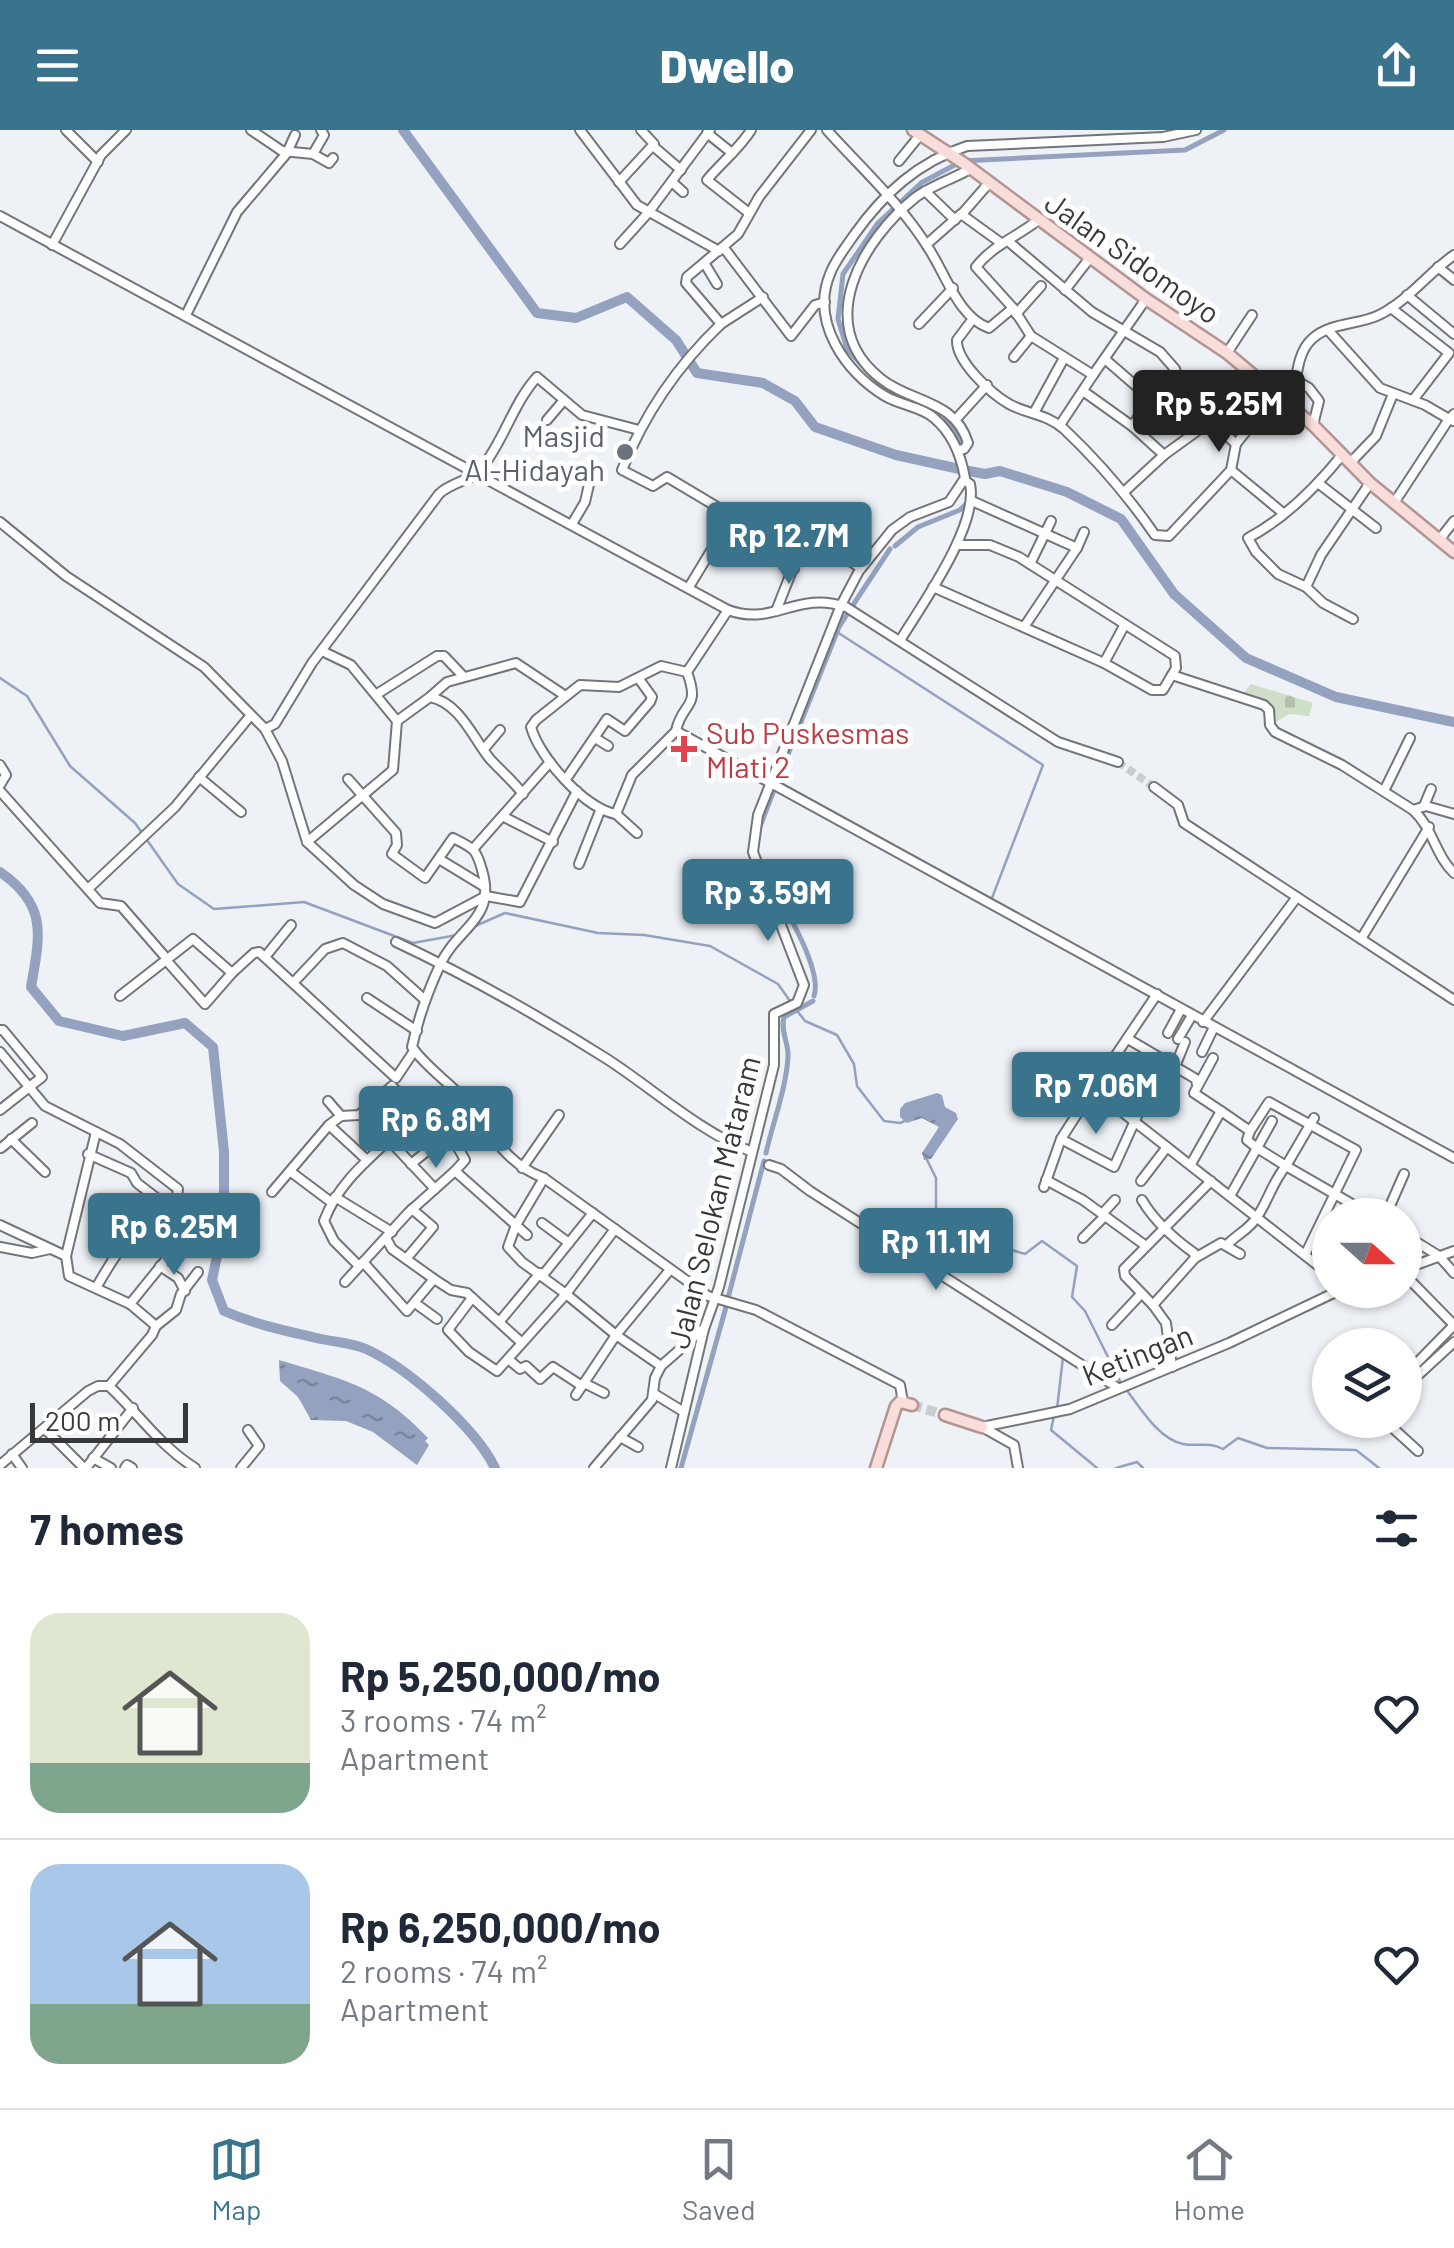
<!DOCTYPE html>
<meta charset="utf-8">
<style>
:root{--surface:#fff;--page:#f6f6f7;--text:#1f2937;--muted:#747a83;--line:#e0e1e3;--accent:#39748c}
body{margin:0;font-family:Barlow,sans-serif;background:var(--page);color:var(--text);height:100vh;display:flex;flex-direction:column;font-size:38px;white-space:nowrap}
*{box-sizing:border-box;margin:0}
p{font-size:32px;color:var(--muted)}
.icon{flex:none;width:55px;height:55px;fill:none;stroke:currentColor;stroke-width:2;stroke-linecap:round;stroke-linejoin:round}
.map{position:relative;height:1338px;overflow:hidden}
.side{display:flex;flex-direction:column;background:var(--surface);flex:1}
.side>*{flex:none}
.needle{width:65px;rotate:111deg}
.fabs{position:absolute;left:1312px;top:1068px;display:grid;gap:20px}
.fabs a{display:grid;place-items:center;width:110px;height:110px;border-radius:50%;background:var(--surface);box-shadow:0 2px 8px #0004;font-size:50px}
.scale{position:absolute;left:30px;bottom:25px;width:158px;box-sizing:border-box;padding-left:10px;border:5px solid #37383a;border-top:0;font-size:28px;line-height:35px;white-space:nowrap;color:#37383a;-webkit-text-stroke:8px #fff;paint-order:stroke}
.price{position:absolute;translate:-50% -85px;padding:0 22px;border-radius:10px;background:var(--accent);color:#fff;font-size:32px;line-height:65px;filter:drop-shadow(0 2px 5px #0008)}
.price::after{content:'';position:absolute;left:50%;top:60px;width:30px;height:22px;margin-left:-15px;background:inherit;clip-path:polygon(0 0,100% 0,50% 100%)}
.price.selected{background:#222;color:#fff}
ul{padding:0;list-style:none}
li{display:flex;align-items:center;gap:30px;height:250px;padding:0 30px}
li+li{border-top:2px solid var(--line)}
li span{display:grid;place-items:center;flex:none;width:280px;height:200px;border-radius:30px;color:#555}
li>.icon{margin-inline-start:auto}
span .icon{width:120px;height:120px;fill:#fffc;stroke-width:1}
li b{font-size:42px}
h2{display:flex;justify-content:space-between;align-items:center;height:120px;padding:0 30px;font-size:42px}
header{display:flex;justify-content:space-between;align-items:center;height:130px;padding:0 30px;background:var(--accent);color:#fff;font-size:45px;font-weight:800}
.menu{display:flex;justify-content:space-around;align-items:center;height:140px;border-top:2px solid var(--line);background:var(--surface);font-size:28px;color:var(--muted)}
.menu a{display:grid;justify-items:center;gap:5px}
.menu .selected{color:var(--accent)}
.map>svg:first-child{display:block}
.cemetery{fill:url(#cemetery-stones)}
.water{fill:url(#water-ripples)}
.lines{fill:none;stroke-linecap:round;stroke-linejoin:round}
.stream{stroke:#94a2bf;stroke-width:2.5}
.canal{stroke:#94a2bf;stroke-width:5}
.river{stroke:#94a2bf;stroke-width:10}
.minor-tunnel{stroke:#c9cdd0;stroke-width:8;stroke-dasharray:8 4;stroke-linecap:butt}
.major-tunnel{stroke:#c9cdd0;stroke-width:10;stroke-dasharray:10 5;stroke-linecap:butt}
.minor-casing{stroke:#727579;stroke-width:12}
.major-casing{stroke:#b29592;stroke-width:15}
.minor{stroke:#fff;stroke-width:8}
.major{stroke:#f8ddda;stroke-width:10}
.worship-dot{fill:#6b7280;stroke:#fff;stroke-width:4}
.health-dot{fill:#e0444e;stroke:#fff;stroke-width:4}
.labels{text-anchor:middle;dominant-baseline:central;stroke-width:10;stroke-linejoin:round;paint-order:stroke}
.street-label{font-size:30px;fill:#37383a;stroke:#fff}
.worship-label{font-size:30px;fill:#5b616d;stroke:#fff;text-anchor:end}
.health-label{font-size:30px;fill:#be3a42;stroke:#fff;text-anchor:start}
</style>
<header><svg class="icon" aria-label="menu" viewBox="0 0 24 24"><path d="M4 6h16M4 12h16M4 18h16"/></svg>Dwello<svg class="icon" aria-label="share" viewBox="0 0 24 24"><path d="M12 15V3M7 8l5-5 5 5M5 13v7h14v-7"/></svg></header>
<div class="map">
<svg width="1454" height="1338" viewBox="0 0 1454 1338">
<defs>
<pattern id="cemetery-stones" width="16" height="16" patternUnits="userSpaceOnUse" patternTransform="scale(2.5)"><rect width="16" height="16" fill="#cfdec6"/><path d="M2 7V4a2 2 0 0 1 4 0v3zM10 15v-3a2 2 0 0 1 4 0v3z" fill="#b2bfab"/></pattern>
<pattern id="water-ripples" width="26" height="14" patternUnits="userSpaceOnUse" patternTransform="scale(2.5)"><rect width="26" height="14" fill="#94a2bf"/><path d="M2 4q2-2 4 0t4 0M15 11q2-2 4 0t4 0" fill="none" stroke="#7a859c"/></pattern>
</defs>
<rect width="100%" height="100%" fill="#eef2f6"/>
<polygon class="cemetery" points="1251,554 1313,573 1309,586 1289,584 1273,594 1271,576 1243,564"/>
<g class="water">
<polygon points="937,963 942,965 945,977 956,983 958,989 931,1029 924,1030 922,1023 939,997 922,988 907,993 900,987 900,979 905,973"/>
<path d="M 279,1230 C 345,1250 379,1256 428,1308 L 425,1311 L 429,1315 L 417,1335 L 373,1302 L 346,1291 L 311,1290 L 298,1267 L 280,1251 Z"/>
</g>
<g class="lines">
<g class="stream">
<polyline points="837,502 1043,635 992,768"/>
<polyline points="0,548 27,566 70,636 135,693 178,754 214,779 304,772 413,813 457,805"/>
<polyline points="473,797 505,783 598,803 644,805 710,816 778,854 790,871"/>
<polyline points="798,882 805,891 837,905 854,934 857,956 884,991 900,993 907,990"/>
<polyline points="927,1030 936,1048 936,1097 1025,1124 1042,1111 1077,1136 1072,1167 1085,1181 1121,1253"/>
<path d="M 1125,1258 C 1140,1277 1158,1309 1183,1314 C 1198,1317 1208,1311 1223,1319 L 1238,1308 L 1267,1318 L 1356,1320 L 1379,1338"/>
<polyline points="1057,1279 1063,1227"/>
<polyline points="1054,1286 1051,1300 1097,1338"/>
<polyline points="1116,1338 1137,1332 1143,1338"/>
</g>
<g class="canal">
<polyline points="961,312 944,285 886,261 847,219 838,189 843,144 878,93 921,53 962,31 1185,20 1224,0"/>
<polyline points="895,416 918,397 960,380 968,372"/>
<polyline points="853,475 890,419"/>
<polyline points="777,652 839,497 848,483"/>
<polyline points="759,699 774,660"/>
<path d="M 763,738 C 777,765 824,838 814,866"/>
<path d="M 766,1023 C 773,992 786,959 788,927 C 789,913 780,902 784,887 L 813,871"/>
<polyline points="728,1168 764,1031"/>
<polyline points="681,1338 726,1177"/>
</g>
<g class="river">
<polyline points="403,0 537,183 576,188 627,167 676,210 697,243 763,253 795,271 815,297 896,325 964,340"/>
<polyline points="969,341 985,344 1000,341 1067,362 1121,389 1174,464 1246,528 1336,567 1454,592"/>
<path d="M 0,742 C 48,775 40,805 31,857 L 59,891 L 123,906 L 185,893 L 213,917 L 224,1022 L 224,1093 L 212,1150 L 224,1181 C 256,1195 287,1201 321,1209 C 335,1212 352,1213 366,1219 C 408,1238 475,1297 495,1338"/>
</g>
<polyline class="minor-tunnel" points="1118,632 1154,657"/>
<polyline class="major-tunnel" points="912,1275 945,1285"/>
<g class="minor-casing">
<g id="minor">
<polyline points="66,0 98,32"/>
<polyline points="251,0 282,21 313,24 329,33 333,28"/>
<polyline points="580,0 637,75 719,121"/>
<path d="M 827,0 C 861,38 902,75 929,119 C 946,145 959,188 989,198 L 1013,178"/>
<polyline points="707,3 732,23"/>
<polyline points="653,16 681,40"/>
<polyline points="313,24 324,5 321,0"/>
<polyline points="899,31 920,5"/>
<polyline points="619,52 654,14 641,0"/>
<polyline points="672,52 683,62"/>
<polyline points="925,61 955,90"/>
<path d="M 749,83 L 707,50 C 721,33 739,19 751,0"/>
<polyline points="962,84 989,53"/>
<path d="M 0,86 L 728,480 C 775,497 796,460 846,477 L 1058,612 L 1118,632"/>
<path d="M 1037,91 C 1016,107 992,116 976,137 L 1013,178 L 1031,206 L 1093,245 L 1146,169"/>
<polyline points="1009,112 1092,182 1160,222 1175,239 1182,260 1189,271 1211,291"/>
<polyline points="620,114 648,83 710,0"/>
<polyline points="927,114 961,84 1001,113"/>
<polyline points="52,115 101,25 126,0"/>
<polyline points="724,118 791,206 815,175 825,172"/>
<polyline points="705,134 717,154"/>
<polyline points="1438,137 1454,150"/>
<polyline points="1065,160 1089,129"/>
<polyline points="1407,165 1454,204"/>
<polyline points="1391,178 1449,223 1413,270"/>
<polyline points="1016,184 1041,156"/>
<polyline points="186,185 237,82 287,23 295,5"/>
<path d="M 972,190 L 957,210 C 956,231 990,263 1009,274 C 1027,284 1047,284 1064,299 C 1099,332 1128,366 1155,405 L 1169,406 L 1231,340 L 1283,383"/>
<polyline points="721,194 763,167"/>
<polyline points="919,194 953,158"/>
<polyline points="1328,200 1380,258 1425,275 1449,289 1454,284"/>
<polyline points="1227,223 1252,185"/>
<polyline points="1014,227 1031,206"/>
<polyline points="1106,230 1151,269 1132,296 1164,325"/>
<polyline points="1297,251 1309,258 1319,271 1313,295"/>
<polyline points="1083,261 1132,296"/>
<polyline points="1151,269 1169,274 1182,260"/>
<path d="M 1291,276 C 1297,255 1295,224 1312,209 C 1330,192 1359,195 1379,185 C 1408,171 1428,143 1454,125"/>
<polyline points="1035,281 1064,228"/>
<polyline points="957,288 987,255"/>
<polyline points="547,290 564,270"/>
<polyline points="1060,295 1093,245"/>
<path d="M 959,320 L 964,319 L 968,313 C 955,269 910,273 880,248 C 813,194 862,110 916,67 C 932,55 953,49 970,39"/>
<path d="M 1342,325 C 1317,356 1284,389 1248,408 L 1256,422 L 1278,444 L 1306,457 L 1323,473 L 1353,489"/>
<polyline points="1350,333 1376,306 1393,264"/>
<polyline points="1231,340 1236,314 1276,264"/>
<polyline points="1318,353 1376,398"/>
<polyline points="1125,361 1164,325 1211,291 1236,314"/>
<polyline points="972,371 1077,418 1024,497"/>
<polyline points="1394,373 1449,289 1453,291"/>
<path d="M 0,392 L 66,446 L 204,537 L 265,599 L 275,594 L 312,533 L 439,364 C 451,352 471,351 481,339 C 504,311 512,275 537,247 L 582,285 L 639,300"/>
<polyline points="572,394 585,372 590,350"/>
<polyline points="732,403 794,439"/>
<polyline points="1439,410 1454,391"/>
<polyline points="1077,418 1084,402"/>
<polyline points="1030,434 1051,391"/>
<path d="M 689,457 L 715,414 L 732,403 L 739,390 L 667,347 L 653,356 L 622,340 C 644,285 678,235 721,194 L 686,153 L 687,147 L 738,104 L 759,67 L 811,0"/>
<polyline points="933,457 1104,533 1152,560 1163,560 1176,538 1175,526 1019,427 990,415 957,415"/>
<polyline points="1306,457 1321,425 1370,353"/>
<polyline points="776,481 804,410 835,422 861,438"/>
<path d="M 901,509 C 923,473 979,395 970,354 L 964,350"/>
<polyline points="322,521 351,535 397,591"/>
<polyline points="1104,533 1124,496"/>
<path d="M 687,542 C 701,580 682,571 676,601 L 632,645 L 616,684 C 585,679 539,627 531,597 L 536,590 L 580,555 L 619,557 L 661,536 L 687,542 L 728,480"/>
<polyline points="1172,545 1264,575 1269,580 1270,595 1275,602 1342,635 1413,680 1426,676 1454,684"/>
<polyline points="377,564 437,526 444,526 463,546"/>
<polyline points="430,567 447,552 516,533 564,565"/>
<polyline points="265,599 282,631 307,712 354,755 383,774 435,793 486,766 520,772 577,661"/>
<polyline points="676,601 1454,1028"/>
<polyline points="595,608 608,616"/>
<polyline points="484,619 500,600"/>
<polyline points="0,635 6,645 0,655"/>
<polyline points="199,647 241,682"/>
<path d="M 348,649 L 396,703 L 397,715 L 392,724 L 425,748 L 453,708 C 473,718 476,718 482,740 C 497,790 457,797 440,835 C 428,861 418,889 412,917 C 425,936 446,950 462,967 C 489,998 503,1033 544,1048 L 708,1166 L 756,1180 L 900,1255 L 903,1272"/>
<polyline points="566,649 607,589 625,601 650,572 652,567 639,549"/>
<polyline points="1154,657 1178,675 1184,693 1454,870"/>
<polyline points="0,661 100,773 121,776 167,829"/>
<polyline points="1384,661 1410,608"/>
<polyline points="1424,676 1431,659"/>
<path d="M 1413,680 C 1433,698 1435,725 1454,743"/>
<polyline points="616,684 637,703"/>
<polyline points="504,687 553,712"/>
<path d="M 307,712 L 393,640 L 397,591 L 430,567 C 460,573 473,608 490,629 C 501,641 513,651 523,664"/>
<polyline points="474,718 550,632"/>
<polyline points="439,729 485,757"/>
<polyline points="579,734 600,681"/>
<polyline points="88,759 175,677 251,585"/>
<polyline points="1361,809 1429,697"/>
<path d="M 396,812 C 468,846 539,886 607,929 C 652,958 700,1002 750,1021"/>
<polyline points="265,827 291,795"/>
<polyline points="166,830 205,874 232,843"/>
<polyline points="294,852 325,819 343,813 387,836 425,870"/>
<polyline points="120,866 193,809 232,843 254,823 259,822 396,948 414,921"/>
<polyline points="367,868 417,901"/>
<polyline points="1203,892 1297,767"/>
<polyline points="0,900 3,900 42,947 0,980"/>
<polyline points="1168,903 1180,881"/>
<polyline points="1128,909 1196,949 1197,955"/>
<polyline points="1178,909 1191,887"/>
<path d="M 0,922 L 45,976 L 120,1014 L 178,1059 L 177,1067 C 138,1089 118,1119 96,1158"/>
<polyline points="1202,922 1214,897"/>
<polyline points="1213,928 1194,963 1221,981"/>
<polyline points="1105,939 1133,955"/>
<path d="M 392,957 C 420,978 449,998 465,1030 L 455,1041 L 527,1105"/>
<polyline points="1093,959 1157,864"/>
<polyline points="328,971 341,986"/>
<polyline points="418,975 389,1010 435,1059"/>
<polyline points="329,995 367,1030"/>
<polyline points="1250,1001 1269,972 1356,1020 1306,1123"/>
<polyline points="11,1009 45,1042"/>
<polyline points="1061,1009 1114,1037 1142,975 1145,972 1159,976 1185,912"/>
<polyline points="1,1018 32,993"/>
<polyline points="88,1024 131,1043 137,1053 163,1073"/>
<polyline points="411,1034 448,1004"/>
<polyline points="1191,1034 1221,981 1250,1001 1247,1010 1257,1018 1272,991"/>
<polyline points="769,1035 781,1039 810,1061 1118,1258"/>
<polyline points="522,1038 559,985"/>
<polyline points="291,1042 331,1072"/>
<polyline points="544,1048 516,1095 508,1117 522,1132 566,1164 615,1099"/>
<polyline points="1046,1050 1083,1070 1146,1116"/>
<polyline points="1141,1051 1167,1017"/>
<polyline points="1044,1057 1061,1009 1093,959 1330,1145"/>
<polyline points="272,1062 329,995 341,986 359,985 392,956"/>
<polyline points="1230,1066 1257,1018 1286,1036 1314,988"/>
<polyline points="335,1067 392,1102"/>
<path d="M 1142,1070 C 1155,1092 1173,1108 1194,1123 L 1195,1128 L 1153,1175 L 1125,1146 L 1124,1139 L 1211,1051"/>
<polyline points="1102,1084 1115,1070"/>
<polyline points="1386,1085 1404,1044"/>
<polyline points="542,1093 569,1113"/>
<polyline points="0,1095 66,1126 69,1146 130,1174 156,1196"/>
<polyline points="1405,1105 1439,1126 1454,1143"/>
<polyline points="386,1108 392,1119 434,1149 451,1160 467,1163 522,1213"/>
<polyline points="1083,1108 1104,1087"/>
<path d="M 1227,1115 C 1237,1104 1249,1100 1257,1087 C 1268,1071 1273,1051 1286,1036 L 1371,1085"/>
<polyline points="0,1117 32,1123 50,1119"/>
<polyline points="66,1126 96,1002"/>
<polyline points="1195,1128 1221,1113 1240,1124"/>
<polyline points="406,1129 433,1097 412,1079"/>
<polyline points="363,1132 407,1181 434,1149"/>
<polyline points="160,1136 178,1148 185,1161"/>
<path d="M 359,1136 L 334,1111 L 324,1091 C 337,1056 363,1034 389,1010"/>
<polyline points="1405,1139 1454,1121"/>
<polyline points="543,1145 593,1083"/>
<polyline points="1405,1145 1454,1195"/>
<polyline points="345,1152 408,1083 455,1041"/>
<polyline points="472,1168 448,1200 469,1222 497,1241 566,1164 616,1205 576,1265"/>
<polyline points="415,1173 437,1189"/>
<polyline points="130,1174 190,1100"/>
<polyline points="1153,1175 1166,1193 1172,1237"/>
<polyline points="500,1191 540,1143"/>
<polyline points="1112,1195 1141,1164"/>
<polyline points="508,1229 520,1239 526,1236 540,1249 553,1237 582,1256"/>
<polyline points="661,1236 702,1200"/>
<polyline points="1405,1245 1454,1195"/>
<polyline points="1416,1247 1454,1212"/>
<polyline points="584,1253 604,1263"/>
<polyline points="109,1256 152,1205 156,1196 176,1180 181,1164 198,1142"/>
<path d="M 109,1256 C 139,1284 160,1316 195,1338"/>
<polyline points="653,1263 684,1282"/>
<polyline points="1384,1290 1418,1321"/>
<polyline points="982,1297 1070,1279 1229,1213 1340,1160"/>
<polyline points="982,1297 1014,1315 1018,1338"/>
<polyline points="45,1299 84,1338"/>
<polyline points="620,1307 638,1317"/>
<polyline points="12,1324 22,1338"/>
<polyline points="93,1328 111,1338"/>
<polyline points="0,1335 88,1261 98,1256 109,1256"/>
<polyline points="86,1338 133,1278"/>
<polyline points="125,1338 127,1335 132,1338"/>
<polyline points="241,1338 259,1316 248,1300"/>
<polyline points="594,1338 652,1270 655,1248 661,1236 616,1205 669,1141"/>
<path d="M 671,1338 L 704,1199 L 719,1157 L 774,935 L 774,884 L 797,873 L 804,855 L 753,722 L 758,685 L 841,475 L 859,441 L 892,400 L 910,387 L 949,372 L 965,348 C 961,325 953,304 934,288 C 922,277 900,275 885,266 C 846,243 810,192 830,144 C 835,130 846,117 854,105 C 884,63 918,32 967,16 L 1163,7 L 1196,0"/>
</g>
</g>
<g class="major-casing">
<g id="major">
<polyline points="913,0 965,34 1146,169 1227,223 1313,295 1370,353 1454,422"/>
<polyline points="945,1285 982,1297"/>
<polyline points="876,1338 896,1276 900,1272 912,1275"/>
</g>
</g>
<use href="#minor" class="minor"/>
<use href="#major" class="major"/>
</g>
<circle class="worship-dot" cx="625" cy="322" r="10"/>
<path class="health-dot" d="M679 604h10v10h10v10h-10v10h-10v-10h-10v-10h10z"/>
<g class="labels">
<g class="street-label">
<text transform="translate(1133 127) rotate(35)">Jalan Sidomoyo</text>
<text transform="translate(713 1072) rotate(-76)">Jalan Selokan Mataram</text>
<text transform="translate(1137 1224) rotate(-22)">Ketingan</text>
</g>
<g class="worship-label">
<text x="605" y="305">Masjid<tspan x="605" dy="34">Al-Hidayah</tspan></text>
</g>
<g class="health-label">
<text x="706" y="602">Sub Puskesmas<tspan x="706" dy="34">Mlati 2</tspan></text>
</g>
</g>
</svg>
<div class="fabs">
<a><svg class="needle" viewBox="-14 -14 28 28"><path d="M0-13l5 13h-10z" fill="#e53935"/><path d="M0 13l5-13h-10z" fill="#747a83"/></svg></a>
<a><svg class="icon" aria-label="layers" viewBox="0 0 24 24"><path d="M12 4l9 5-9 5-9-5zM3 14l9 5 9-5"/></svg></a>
</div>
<div class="scale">200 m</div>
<b class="price selected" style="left:1219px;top:325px">Rp 5.25M</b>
<b class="price" style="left:789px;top:457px">Rp 12.7M</b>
<b class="price" style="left:768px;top:814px">Rp 3.59M</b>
<b class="price" style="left:1096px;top:1007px">Rp 7.06M</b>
<b class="price" style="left:436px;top:1041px">Rp 6.8M</b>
<b class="price" style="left:174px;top:1148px">Rp 6.25M</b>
<b class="price" style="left:936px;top:1163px">Rp 11.1M</b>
</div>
<section class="side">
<h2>7 homes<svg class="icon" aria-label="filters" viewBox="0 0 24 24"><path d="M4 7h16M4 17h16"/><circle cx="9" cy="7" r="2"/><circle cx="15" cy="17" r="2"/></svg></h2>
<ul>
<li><span style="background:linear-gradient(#dfe7d0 75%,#7fa58c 0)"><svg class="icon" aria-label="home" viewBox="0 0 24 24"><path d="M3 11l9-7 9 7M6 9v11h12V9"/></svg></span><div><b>Rp 5,250,000/mo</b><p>3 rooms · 74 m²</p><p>Apartment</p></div><svg class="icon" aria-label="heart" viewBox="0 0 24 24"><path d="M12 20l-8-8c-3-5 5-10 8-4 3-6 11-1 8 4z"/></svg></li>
<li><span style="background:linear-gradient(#a9c7e8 70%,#7fa58c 0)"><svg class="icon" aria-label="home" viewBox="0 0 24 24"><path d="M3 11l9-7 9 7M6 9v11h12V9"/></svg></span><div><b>Rp 6,250,000/mo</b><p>2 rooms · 74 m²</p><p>Apartment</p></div><svg class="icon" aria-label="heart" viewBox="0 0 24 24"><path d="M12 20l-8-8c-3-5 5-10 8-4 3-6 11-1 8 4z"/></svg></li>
</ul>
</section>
<nav class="menu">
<a class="selected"><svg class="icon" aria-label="map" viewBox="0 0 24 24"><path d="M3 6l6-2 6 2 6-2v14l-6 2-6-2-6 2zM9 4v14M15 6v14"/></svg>Map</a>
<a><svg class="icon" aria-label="saved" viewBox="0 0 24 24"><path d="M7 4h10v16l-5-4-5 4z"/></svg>Saved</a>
<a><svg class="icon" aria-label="home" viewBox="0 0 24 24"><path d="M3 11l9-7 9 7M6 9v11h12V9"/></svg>Home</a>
</nav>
